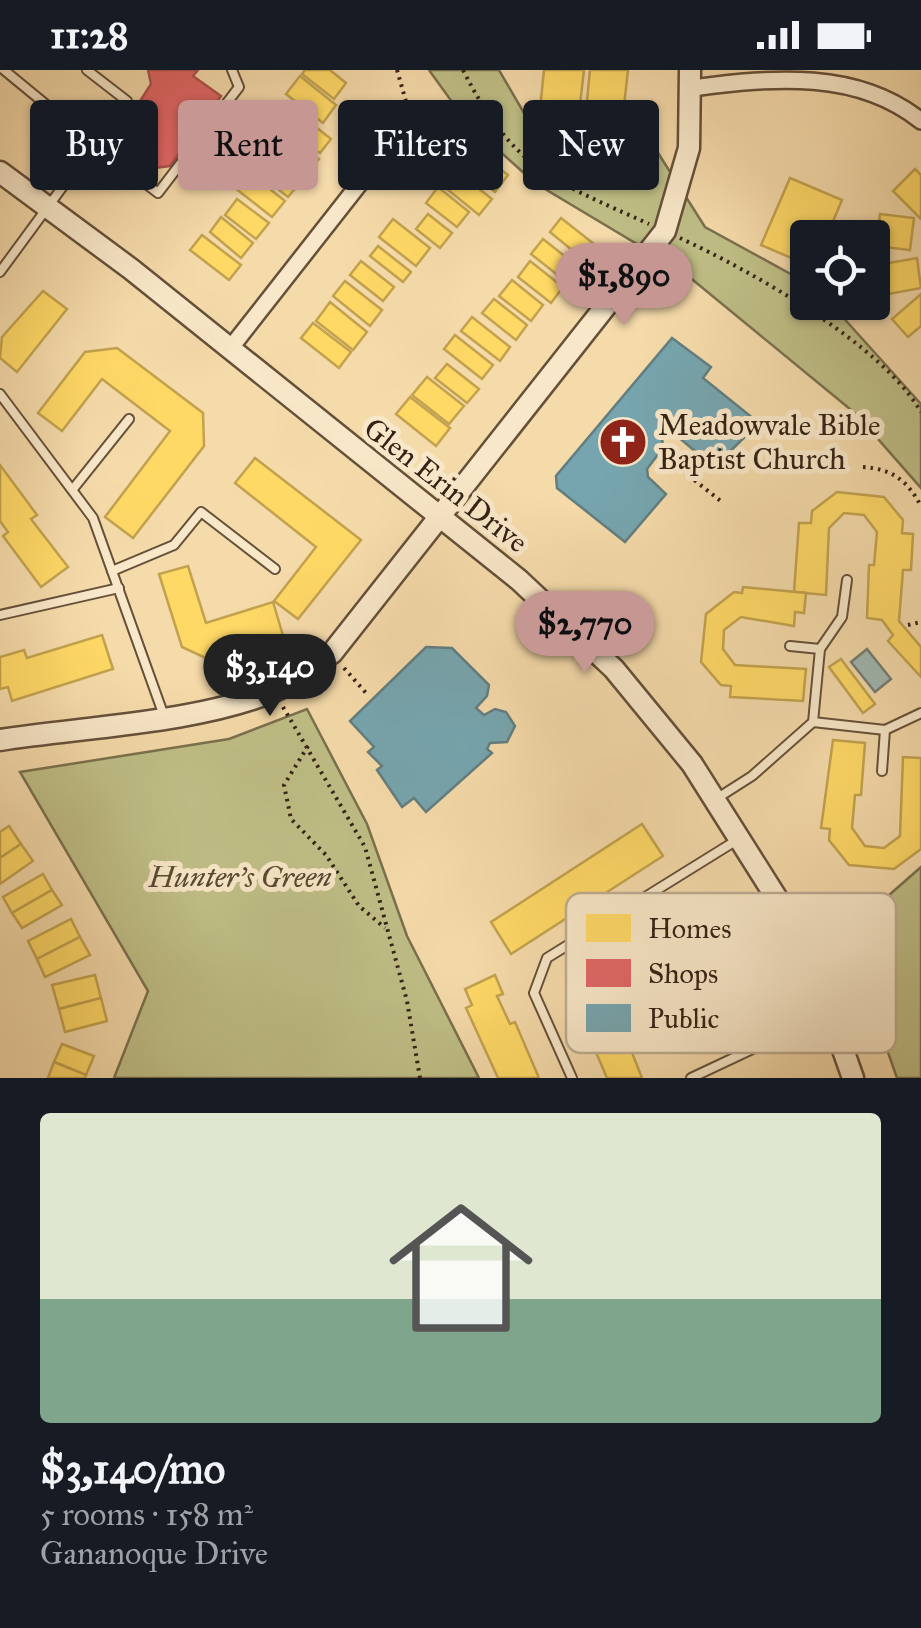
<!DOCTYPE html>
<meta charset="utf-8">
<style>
:root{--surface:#171b24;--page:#242831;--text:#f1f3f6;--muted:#9ea1a6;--accent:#c59692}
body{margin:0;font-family:"IM FELL Great Primer",serif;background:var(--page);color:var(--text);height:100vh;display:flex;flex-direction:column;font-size:38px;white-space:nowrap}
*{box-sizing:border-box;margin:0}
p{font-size:32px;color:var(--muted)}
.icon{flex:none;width:55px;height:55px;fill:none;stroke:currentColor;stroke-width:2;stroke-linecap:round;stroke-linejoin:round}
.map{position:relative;height:1008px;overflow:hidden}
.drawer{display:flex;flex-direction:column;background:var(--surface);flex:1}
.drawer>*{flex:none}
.hud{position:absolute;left:30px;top:30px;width:862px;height:90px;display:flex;gap:20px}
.controls{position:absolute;left:790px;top:150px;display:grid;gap:20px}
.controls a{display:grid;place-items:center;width:100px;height:100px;border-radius:10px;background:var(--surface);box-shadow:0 2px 8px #0004;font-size:50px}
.price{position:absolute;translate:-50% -85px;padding:0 22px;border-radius:35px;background:var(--accent);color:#111;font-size:32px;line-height:65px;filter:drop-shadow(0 2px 5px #0008)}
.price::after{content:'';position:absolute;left:50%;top:60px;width:30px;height:22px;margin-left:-15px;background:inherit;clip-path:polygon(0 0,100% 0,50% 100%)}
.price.on{background:#222;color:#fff}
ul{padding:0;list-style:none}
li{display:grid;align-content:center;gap:20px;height:530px;padding:0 40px}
li span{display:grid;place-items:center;height:310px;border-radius:10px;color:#555}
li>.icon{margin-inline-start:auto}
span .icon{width:180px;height:180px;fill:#fffc;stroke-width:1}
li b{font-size:42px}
.tag{padding:0 35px;border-radius:10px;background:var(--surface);box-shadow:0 2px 8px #0004;font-size:35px;line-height:90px}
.tag.on{background:var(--accent);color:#111}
.status{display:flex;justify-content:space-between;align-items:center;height:70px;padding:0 50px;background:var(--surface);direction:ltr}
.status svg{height:28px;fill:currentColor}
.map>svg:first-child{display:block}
.green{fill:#bfbe86;stroke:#7a704e;stroke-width:2.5}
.water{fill:#9fb8b2;stroke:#757c73;stroke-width:2.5}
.homes{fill:#ffd966;stroke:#c2a24e;stroke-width:2.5}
.shops{fill:#e06666;stroke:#ad524e;stroke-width:2.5}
.public{fill:#76a5af;stroke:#627e81;stroke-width:2.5}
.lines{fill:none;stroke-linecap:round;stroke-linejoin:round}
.service-casing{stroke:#65503a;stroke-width:12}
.minor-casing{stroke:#65503a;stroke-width:20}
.tertiary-casing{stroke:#65503a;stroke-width:25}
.path{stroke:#352215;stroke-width:4;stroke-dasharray:2.5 5;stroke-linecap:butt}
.service{stroke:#f8e7c8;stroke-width:8}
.minor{stroke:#f8e7c8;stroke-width:15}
.tertiary{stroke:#f8e7c8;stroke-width:20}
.labels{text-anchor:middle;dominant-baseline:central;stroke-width:10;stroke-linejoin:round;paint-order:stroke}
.poi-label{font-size:30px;fill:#352215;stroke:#f8e7c8;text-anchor:start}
.street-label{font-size:30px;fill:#352215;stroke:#f8e7c8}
.park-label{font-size:30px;font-style:italic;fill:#584931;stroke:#f8e7c8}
.key{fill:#f8e7c8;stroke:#beac92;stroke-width:2.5}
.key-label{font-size:28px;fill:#352215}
</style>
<div class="status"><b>11:28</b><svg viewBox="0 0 49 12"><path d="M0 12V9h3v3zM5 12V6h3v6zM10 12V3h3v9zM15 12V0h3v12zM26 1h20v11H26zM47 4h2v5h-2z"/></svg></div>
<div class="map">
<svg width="921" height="1008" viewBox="0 0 921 1008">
<rect width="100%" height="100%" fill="#f5daaa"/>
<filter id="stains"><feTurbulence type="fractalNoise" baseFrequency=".002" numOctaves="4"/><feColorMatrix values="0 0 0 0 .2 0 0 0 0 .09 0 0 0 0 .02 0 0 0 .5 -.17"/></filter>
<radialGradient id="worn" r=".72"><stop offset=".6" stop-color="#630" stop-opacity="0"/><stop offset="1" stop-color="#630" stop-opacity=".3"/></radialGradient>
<g class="green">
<polygon points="429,0 499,0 535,62 653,75 705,157 807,213 808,232 830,233 921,334 921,418 856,344 682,201 535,113 465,50"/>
<polygon points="307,639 367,754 407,866 479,1008 114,1008 148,921 20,702 229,669"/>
<polygon points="921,797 921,1008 897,1008 846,863"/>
</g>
<polygon class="water" points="867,579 891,609 875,622 851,592"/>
<g class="homes">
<polygon points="305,0 330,0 346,13 334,29 302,4"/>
<polygon points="544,0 584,0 579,43 540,39"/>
<polygon points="590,0 628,0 623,45 586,41"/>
<polygon points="300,6 336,35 323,53 286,24"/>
<polygon points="293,39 331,69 320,83 282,54"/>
<polygon points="280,59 319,89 306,105 267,75"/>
<polygon points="473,78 508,105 495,122 461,95"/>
<polygon points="268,82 303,109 288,127 254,100"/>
<polygon points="915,99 921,105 921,149 893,121"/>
<polygon points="455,100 492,129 479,145 442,115"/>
<polygon points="248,102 285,131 272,147 235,118"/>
<polygon points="790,108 842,130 826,168 808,168 808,195 761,175"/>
<polygon points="438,117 469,142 457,157 426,133"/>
<polygon points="237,129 269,153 256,169 225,145"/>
<polygon points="428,144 452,163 440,178 416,159"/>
<polygon points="880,144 914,148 910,180 876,176"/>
<polygon points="221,147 253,173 241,188 210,162"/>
<polygon points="561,148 594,174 583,189 550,162"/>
<polygon points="393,149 430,178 416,196 379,167"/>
<polygon points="202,165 241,195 229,210 190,180"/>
<polygon points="543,169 576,195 564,210 531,184"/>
<polygon points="378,176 411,202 403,212 370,186"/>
<polygon points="917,188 921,218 872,227 872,196"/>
<polygon points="361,191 394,217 383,231 350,205"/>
<polygon points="530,191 563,217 551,233 518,207"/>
<polygon points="512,210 543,235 531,251 499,226"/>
<polygon points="345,211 382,240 370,256 333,226"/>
<polygon points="43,221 67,239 17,302 0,288 2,267"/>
<polygon points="921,224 921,256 908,267 892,249"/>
<polygon points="494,229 527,255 516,270 482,243"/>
<polygon points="330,232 367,262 353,280 316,251"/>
<polygon points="472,247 510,277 500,291 461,261"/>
<polygon points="313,253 351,282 339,298 301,268"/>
<polygon points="455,265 493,295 482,309 444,279"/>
<polygon points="117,278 203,343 204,376 133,468 105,447 170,361 102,309 62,361 38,343 85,282"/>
<polygon points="447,294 479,319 467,333 435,308"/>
<polygon points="427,307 464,336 449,354 412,325"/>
<polygon points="410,327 450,358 436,376 396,344"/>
<polygon points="255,388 361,470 298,549 274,531 316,477 235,413"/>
<polygon points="0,395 37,445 31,449 68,497 41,517 3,466 8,462 0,451"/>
<polygon points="837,422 884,427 903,450 902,463 913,464 911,500 903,500 899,551 921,577 921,607 888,571 893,565 882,550 867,548 869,495 874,495 877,462 864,445 844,443 829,458 826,525 794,522 799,453 811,453 812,441"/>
<polygon points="188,496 206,553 273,532 284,569 212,591 182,577 159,504"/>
<polygon points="743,517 806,523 804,543 795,542 794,556 741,547 724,560 723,579 735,595 806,599 803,631 730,627 731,616 721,615 701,592 706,544 734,522 742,523"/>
<polygon points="102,565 113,599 12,631 8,617 0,619 0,587 24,580 27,588"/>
<polygon points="841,589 875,634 863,643 829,597"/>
<polygon points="833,670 865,673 861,725 855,725 852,758 865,776 884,778 900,766 903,687 921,688 921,779 894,799 849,795 829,770 830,759 821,758"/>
<polygon points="642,754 663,786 511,884 491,852"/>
<polygon points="9,756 21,774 0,788 0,762"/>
<polygon points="21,774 33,791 0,814 0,788"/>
<polygon points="43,804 52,820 12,843 3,827"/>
<polygon points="52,820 62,835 22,858 12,843"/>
<polygon points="71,849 80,867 37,889 28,871"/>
<polygon points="80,867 90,885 45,907 37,889"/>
<polygon points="598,901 604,916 613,912 626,944 618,947 642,1008 607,1008 586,959 594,956 582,928 574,932 567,915"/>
<polygon points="95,905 101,928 59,939 52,915"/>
<polygon points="495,905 503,924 497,926 510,954 515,952 539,1008 498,1008 466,938 472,935 465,919"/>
<polygon points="101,928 107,951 65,962 59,939"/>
<polygon points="62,974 94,986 86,1005 54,992"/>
<polygon points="54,992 86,1005 85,1008 48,1008"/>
</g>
<polygon class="shops" points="148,0 198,0 193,6 221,26 170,96 155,98 127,78 121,61 151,14"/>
<g class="public">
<polygon points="672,268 711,297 703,308 759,353 714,397 677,366 662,367 663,378 647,399 648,407 666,424 625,472 557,418 556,406"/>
<polygon points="426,577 452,578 489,615 487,626 476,638 484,645 495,639 506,642 515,656 507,672 490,673 487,679 492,683 426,742 414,728 402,737 377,700 382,696 368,682 374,677 350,651"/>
</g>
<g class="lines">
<g class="service-casing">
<g id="service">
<polyline points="4,0 94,74 127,31 87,0"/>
<polyline points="0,202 94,74 158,123 239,17 232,0"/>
<polyline points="0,324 93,448 164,646"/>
<polyline points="73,419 129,349"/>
<polyline points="112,501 174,475 201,442 275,499"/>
<polyline points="0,545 119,518"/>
<polyline points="790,576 820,579"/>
<polyline points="813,652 885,660 921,643"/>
<polyline points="882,701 885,660"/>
<polyline points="716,729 752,706 813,652 820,579 842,547 847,510"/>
<polyline points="572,1008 534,923 547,888 737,770"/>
<polyline points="691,1008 827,944"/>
</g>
</g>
<g class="minor-casing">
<g id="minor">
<path d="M 693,18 C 774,7 858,0 921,51"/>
<polyline points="229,280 411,48"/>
</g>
</g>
<g class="tertiary-casing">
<g id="tertiary">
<polyline points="0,102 131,199 519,510 614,599 692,694 788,846 818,909 853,1008"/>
<path d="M 0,670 C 83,657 198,653 274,621 C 295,612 313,597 332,583 L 665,161 L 689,78 L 690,0"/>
</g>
</g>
<g class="path">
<polyline points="397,0 407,35"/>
<path d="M 463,0 C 513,99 552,110 649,154"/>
<polyline points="423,58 443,76 464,54 487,48"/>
<path d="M 680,168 C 751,201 882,274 921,342"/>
<polyline points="665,387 722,432"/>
<path d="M 863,397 C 892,399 907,410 921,436"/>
<polyline points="908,555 921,552"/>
<polyline points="344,598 366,623"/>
<polyline points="283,637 365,777 407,931 420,1008"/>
<polyline points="308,676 284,715 291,749 326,785 359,836 385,858"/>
</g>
<use href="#service" class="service"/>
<use href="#minor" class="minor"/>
<use href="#tertiary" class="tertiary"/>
</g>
<defs>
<g id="church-disc" transform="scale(2.5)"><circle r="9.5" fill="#8f2418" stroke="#f8e7c8"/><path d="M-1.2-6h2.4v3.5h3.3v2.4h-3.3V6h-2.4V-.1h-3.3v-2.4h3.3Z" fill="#fff"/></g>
</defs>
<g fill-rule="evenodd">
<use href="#church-disc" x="623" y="372"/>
</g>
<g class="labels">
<g class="poi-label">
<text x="658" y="355">Meadowvale Bible<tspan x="658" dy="34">Baptist Church</tspan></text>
</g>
<g class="street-label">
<text transform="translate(446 415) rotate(38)">Glen Erin Drive</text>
</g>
<g class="park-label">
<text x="240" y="807">Hunter's Green</text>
</g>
</g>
<rect x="566" y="823" width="330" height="160" rx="15" class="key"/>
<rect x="586" y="844" width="45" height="28" fill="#ffd966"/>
<rect x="586" y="889" width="45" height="28" fill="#e06666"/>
<rect x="586" y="934" width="45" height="28" fill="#76a5af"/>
<g class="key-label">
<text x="648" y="868">Homes</text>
<text x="648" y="913">Shops</text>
<text x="648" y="958">Public</text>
</g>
<rect width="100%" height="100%" filter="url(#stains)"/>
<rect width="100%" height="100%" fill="url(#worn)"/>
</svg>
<div class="controls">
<a><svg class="icon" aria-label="locate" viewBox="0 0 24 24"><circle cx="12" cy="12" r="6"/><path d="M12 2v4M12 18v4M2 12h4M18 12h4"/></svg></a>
</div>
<b class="price" style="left:624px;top:258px">$1,890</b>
<b class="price" style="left:585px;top:606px">$2,770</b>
<b class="price on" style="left:270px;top:649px">$3,140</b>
<div class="hud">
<a class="tag">Buy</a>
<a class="tag on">Rent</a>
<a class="tag">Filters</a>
<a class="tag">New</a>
</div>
</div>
<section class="drawer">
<ul>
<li><span style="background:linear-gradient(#dfe7d0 60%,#7fa58c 0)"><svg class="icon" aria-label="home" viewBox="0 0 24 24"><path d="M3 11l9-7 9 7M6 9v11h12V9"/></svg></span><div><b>$3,140/mo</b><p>5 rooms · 158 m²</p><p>Gananoque Drive</p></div></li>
</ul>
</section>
